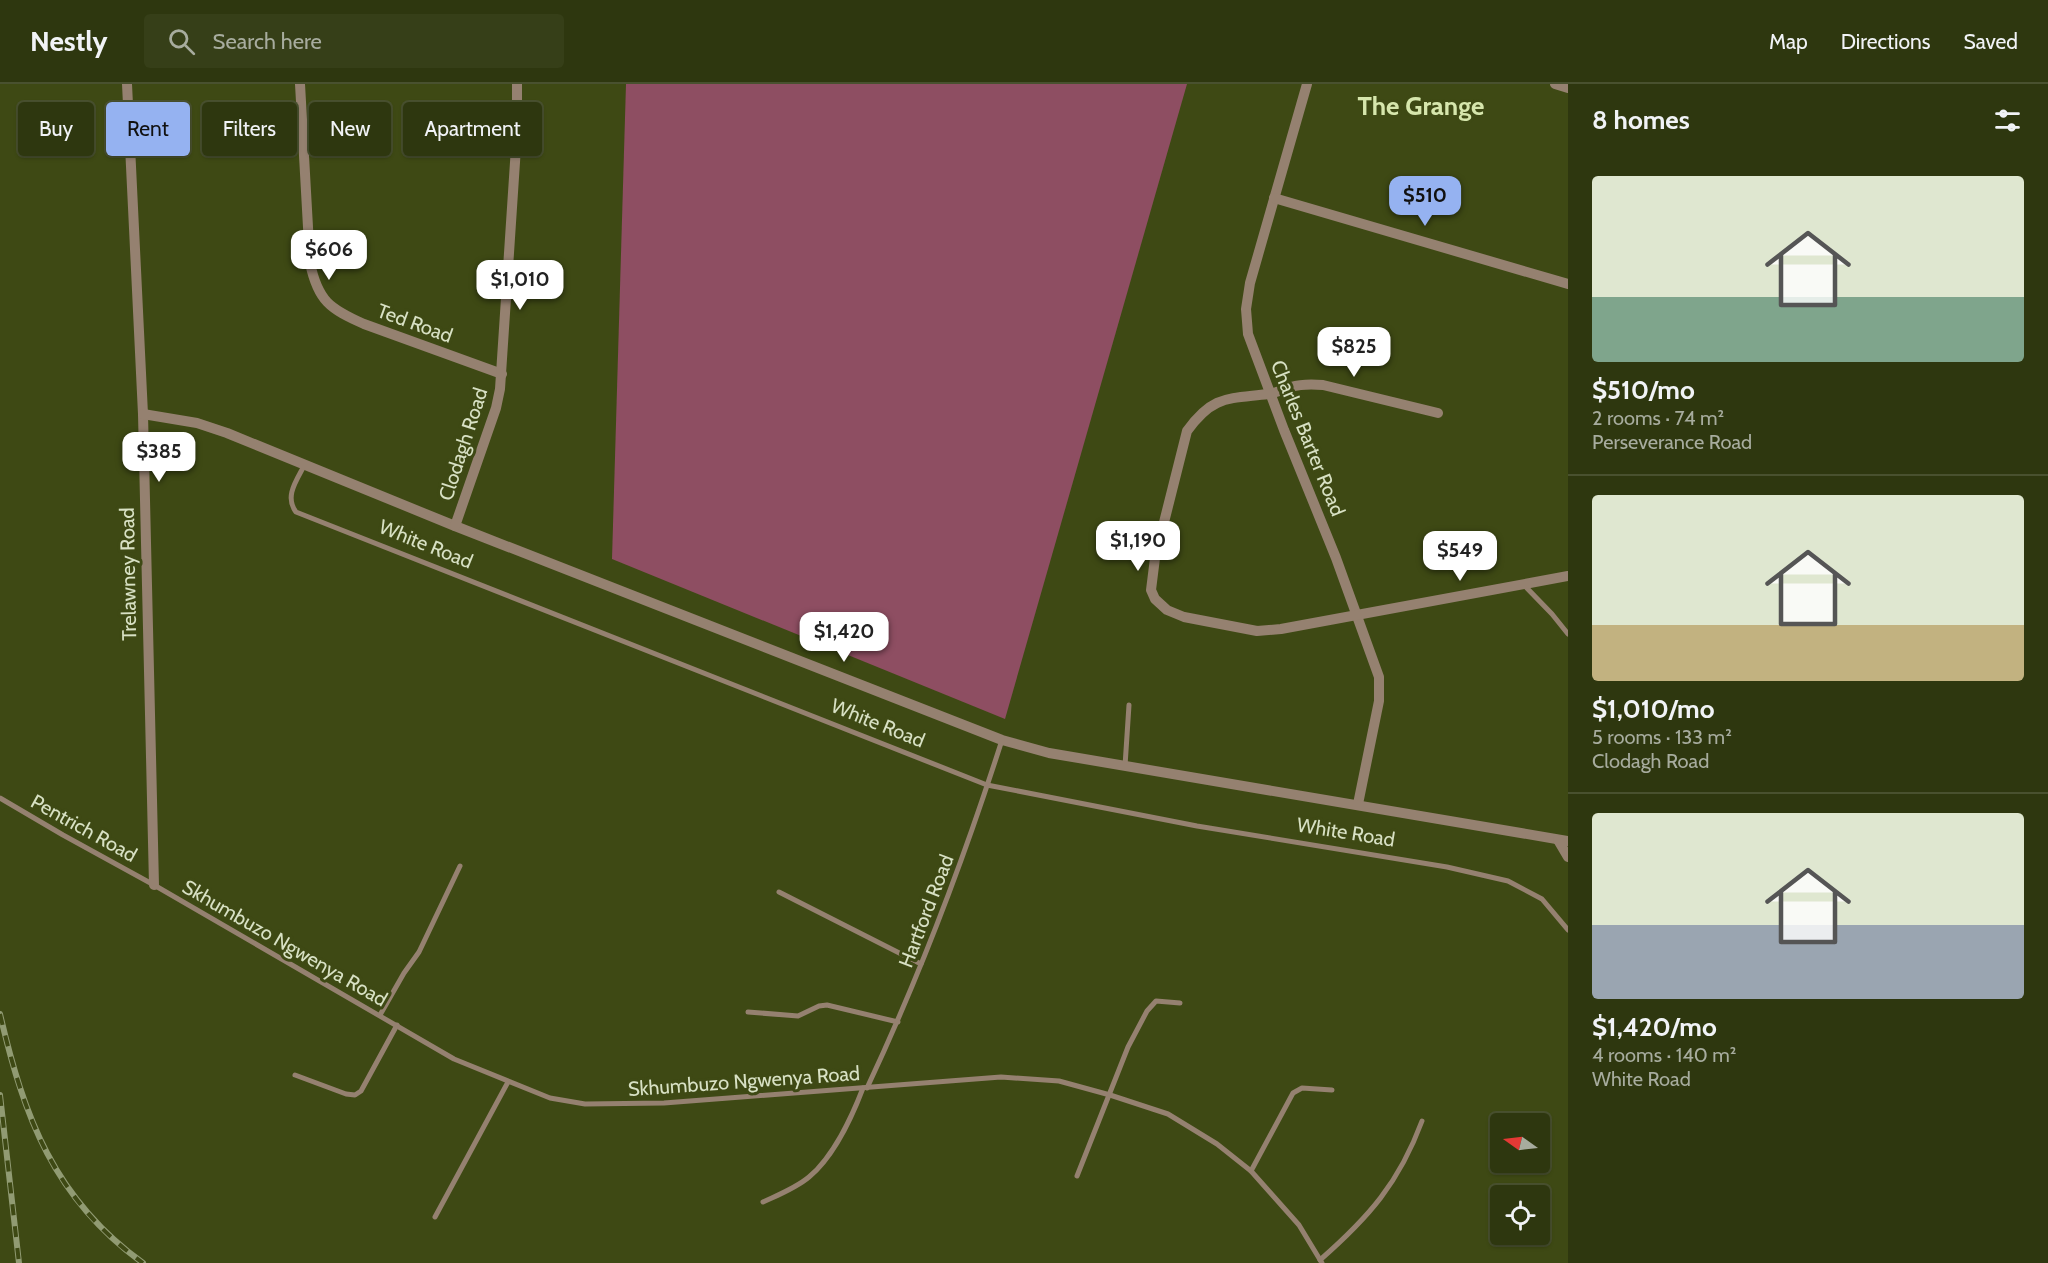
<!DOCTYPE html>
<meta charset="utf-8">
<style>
:root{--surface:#2e370f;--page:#363f18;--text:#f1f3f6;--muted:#a7ac9e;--line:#49512f;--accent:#95b2f1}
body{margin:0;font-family:Cabin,sans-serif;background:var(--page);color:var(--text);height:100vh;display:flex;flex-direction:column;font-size:22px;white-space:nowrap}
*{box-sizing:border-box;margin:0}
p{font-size:20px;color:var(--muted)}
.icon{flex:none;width:33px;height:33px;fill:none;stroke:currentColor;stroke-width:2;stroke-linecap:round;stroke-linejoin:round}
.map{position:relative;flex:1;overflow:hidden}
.details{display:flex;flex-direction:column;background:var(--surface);width:480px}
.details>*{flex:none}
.guide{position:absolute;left:18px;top:18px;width:570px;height:54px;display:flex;gap:12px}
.needle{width:39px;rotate:284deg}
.fabs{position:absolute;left:1490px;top:1029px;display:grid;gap:12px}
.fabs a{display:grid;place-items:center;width:60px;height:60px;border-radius:6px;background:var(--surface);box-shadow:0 2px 4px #0004,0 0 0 2px var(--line);font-size:30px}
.price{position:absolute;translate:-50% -51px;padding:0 14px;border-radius:12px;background:#fff;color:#222;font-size:20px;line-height:39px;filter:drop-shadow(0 2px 3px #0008)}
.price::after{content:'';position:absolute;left:50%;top:36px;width:18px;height:14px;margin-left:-9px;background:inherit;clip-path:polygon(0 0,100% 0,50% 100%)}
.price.current{background:var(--accent);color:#111}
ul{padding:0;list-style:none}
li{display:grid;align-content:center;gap:12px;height:318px;padding:0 24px}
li+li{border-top:2px solid var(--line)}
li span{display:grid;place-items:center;height:186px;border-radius:6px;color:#555}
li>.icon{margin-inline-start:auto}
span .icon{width:108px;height:108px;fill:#fffc;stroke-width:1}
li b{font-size:26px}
h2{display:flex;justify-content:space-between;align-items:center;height:72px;padding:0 24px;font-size:26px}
.pill{padding:0 21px;border-radius:6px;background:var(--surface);box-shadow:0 2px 4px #0004,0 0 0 2px var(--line);font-size:21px;line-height:54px}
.pill.current{background:var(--accent);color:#111}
header{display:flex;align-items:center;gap:36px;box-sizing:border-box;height:84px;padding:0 30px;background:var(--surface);border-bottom:2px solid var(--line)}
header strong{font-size:28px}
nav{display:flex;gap:33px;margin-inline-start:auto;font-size:21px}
.search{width:420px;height:54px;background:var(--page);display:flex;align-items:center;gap:15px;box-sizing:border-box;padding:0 21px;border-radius:6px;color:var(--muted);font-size:22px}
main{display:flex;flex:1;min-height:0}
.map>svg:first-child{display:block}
.green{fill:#8e4e62}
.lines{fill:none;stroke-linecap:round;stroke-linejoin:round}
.service{stroke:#958170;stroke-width:5}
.minor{stroke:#958170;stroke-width:10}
.rail-casing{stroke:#919b73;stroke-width:6}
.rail{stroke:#3e4914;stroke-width:4;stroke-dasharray:11;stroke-linecap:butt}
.labels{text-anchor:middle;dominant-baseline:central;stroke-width:6;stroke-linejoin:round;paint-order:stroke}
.street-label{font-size:20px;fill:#d8e1c4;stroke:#3e4914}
.district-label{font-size:26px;font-weight:bold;fill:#d6e6ac;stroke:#3e4914}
</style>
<header>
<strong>Nestly</strong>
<div class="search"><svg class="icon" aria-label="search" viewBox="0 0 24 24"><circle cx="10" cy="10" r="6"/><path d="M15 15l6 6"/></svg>Search here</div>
<nav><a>Map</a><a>Directions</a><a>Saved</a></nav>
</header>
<main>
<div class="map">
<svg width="1568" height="1179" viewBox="0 0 1568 1179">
<rect width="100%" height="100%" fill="#3e4914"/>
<polygon class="green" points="626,0 1187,0 1005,635 612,475"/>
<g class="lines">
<g class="service">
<path d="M 305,380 C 297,396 284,412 296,428 L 987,701 L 1197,742 L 1447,783 L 1508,797 L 1542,815 L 1568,846"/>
<polyline points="1523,500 1552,530 1568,550"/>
<polyline points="1125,682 1129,621"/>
<polyline points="0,714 63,751 154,801 454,975 550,1014 585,1020 664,1019 1001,993 1059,997 1110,1011 1168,1030 1217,1060 1251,1087 1299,1141 1322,1179"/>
<polyline points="779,808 921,880"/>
<polyline points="748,928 798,932 819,922 827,921 898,938"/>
<polyline points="380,931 404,889 419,868 460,782"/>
<polyline points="295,991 346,1010 355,1011 361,1007 397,941"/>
<path d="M 867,1004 C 920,891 964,775 1002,656"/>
<polyline points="1251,1087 1293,1009 1302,1004 1332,1006"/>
<polyline points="1077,1092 1128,963 1147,927 1156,917 1180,919"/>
<path d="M 763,1118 C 778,1111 796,1104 809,1093 C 833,1073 852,1033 863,1004"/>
<polyline points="435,1133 508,998"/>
<path d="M 1320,1176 C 1369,1133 1399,1099 1422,1037"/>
</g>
<g class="minor">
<polyline points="127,0 143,330 154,801"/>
<path d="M 300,0 L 310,179 C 318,217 330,225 364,240 L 502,290"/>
<polyline points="1307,0 1250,199 1246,225 1248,250 1284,346 1336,474 1379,593 1379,617 1358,720"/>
<polyline points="1555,0 1568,4"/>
<polyline points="1274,114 1568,200"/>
<path d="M 1438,329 L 1323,301 C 1313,300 1301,300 1291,303 C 1283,305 1276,309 1268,310 C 1228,315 1213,311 1187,347 L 1155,474 L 1151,506 L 1155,515 L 1167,526 L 1184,533 L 1257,547 L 1281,545 L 1568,492"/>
<polyline points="143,330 197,339 227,349 455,442 1002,656 1049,669 1568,757"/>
<polyline points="455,442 496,324 500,305 517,48 517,0"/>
<polyline points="1558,756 1568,773"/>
</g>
<g class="rail-casing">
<g id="rail">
<path d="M 0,930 C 24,1033 54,1115 143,1179"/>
<polyline points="0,1011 19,1179"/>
</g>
</g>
<use href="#rail" class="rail"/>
</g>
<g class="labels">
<g class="street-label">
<text transform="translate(415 239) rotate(20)">Ted Road</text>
<text transform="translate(1308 354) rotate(68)">Charles Barter Road</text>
<text transform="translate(463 360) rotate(-72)">Clodagh Road</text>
<text transform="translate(426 460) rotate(22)">White Road</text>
<text transform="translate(128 490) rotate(-91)">Trelawney Road</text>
<text transform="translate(878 639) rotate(22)">White Road</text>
<text transform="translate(84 744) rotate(29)">Pentrich Road</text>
<text transform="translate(1346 748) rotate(9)">White Road</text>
<text transform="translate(926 827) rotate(-69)">Hartford Road</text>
<text transform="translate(285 859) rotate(30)">Skhumbuzo Ngwenya Road</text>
<text transform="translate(744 997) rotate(-4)">Skhumbuzo Ngwenya Road</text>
</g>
<g class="district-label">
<text x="1421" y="22">The Grange</text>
</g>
</g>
</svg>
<div class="fabs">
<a><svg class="needle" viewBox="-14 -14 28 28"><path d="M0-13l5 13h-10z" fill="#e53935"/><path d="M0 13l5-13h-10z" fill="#a7ac9e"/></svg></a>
<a><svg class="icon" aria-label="locate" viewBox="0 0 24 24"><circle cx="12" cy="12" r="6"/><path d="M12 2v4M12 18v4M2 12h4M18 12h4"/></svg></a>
</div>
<b class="price current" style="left:1425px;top:143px">$510</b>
<b class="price" style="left:329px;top:197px">$606</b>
<b class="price" style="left:520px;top:227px">$1,010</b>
<b class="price" style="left:1354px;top:294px">$825</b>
<b class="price" style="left:159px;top:399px">$385</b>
<b class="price" style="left:1138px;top:488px">$1,190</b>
<b class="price" style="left:1460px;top:498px">$549</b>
<b class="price" style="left:844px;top:579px">$1,420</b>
<div class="guide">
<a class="pill">Buy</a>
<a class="pill current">Rent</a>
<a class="pill">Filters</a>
<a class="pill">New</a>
<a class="pill">Apartment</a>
</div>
</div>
<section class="details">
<h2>8 homes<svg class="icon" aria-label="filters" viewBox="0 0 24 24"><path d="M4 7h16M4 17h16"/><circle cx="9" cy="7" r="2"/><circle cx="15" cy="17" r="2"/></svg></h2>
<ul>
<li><span style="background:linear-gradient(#dfe7d0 65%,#7fa58c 0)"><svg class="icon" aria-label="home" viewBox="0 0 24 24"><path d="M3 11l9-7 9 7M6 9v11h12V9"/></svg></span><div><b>$510/mo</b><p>2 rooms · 74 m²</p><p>Perseverance Road</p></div></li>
<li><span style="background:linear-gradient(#dfe7d0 70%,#c2b280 0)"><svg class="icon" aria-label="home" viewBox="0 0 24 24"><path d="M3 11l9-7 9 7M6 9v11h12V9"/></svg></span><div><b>$1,010/mo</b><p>5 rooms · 133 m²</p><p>Clodagh Road</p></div></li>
<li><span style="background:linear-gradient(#dfe7d0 60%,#9aa5b1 0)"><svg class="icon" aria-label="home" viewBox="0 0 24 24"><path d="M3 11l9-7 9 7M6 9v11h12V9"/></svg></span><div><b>$1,420/mo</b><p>4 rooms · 140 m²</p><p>White Road</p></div></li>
</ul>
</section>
</main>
